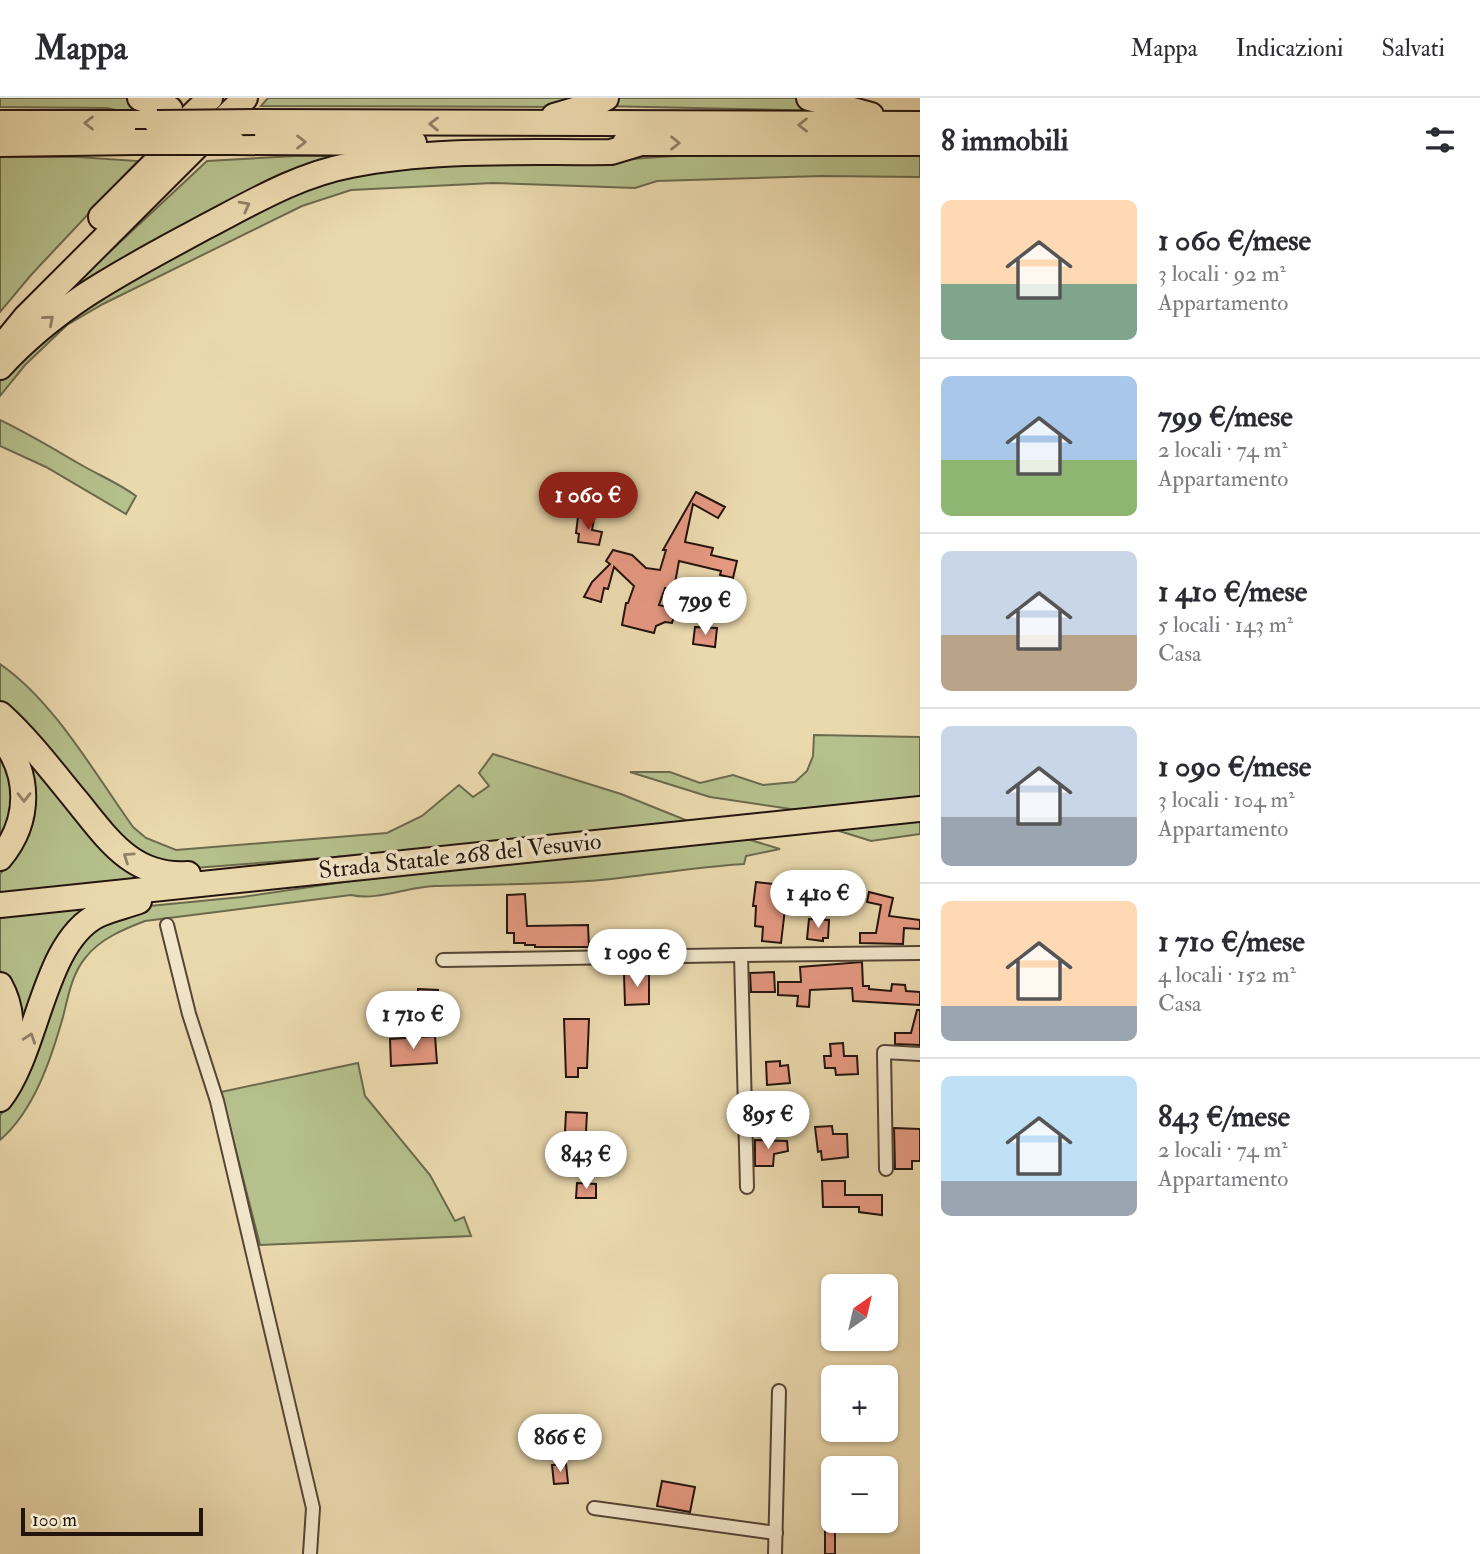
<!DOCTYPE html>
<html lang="it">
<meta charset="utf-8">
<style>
:root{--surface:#fff;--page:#f2f2f3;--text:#2b2b33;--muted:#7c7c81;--line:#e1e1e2;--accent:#8f2418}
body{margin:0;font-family:"IM FELL Double Pica",serif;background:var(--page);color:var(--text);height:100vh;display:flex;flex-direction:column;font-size:26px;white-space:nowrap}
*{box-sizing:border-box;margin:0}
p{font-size:23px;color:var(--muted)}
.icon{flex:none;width:38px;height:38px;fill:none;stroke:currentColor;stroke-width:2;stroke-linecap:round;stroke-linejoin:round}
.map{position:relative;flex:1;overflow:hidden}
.sheet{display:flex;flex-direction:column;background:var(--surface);width:560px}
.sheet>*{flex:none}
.needle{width:46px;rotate:34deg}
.buttons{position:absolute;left:821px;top:1176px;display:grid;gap:14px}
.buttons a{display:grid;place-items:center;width:77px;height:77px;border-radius:10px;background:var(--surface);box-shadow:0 2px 5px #0004;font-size:35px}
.scale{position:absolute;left:21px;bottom:18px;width:182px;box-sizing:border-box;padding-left:7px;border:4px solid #23140e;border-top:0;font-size:19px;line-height:24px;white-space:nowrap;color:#23140e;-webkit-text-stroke:5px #f2e6ca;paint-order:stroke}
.price{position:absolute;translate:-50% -60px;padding:0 16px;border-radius:24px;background:#fff;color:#222;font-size:23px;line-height:46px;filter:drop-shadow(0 2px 4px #0008)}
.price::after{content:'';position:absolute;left:50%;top:42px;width:21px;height:16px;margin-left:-10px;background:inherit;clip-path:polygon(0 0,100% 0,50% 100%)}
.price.selected{background:var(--accent);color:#fff}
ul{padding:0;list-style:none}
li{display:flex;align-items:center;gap:21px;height:175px;padding:0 21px}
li+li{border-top:2px solid var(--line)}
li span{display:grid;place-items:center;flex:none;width:196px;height:140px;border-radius:10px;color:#555}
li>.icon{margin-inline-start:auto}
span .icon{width:84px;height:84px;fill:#fffc;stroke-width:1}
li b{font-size:30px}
h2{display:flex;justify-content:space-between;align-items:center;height:84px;padding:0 21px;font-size:30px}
header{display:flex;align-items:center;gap:42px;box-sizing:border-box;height:98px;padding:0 35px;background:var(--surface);border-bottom:2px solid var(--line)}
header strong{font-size:33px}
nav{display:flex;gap:38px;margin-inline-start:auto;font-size:24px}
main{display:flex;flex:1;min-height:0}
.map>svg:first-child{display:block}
.green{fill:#b5c08c;stroke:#6c6a4d;stroke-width:2}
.building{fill:#e69982;stroke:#23140e;stroke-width:2}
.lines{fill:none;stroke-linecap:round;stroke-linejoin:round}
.street-casing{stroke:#554536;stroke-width:16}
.highway-casing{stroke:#23140e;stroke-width:28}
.street{stroke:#f2e6ca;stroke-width:12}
.highway{stroke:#ebd9ae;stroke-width:24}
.highway-bridge-casing{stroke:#23140e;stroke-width:28;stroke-linecap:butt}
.highway-bridge{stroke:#ebd9ae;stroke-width:24}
.oneway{stroke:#918066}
.labels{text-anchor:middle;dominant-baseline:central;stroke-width:7;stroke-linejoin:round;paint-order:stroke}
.street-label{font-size:24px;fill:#23140e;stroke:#f2e6ca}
</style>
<header>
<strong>Mappa</strong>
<nav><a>Mappa</a><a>Indicazioni</a><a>Salvati</a></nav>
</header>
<main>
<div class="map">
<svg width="920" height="1456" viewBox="0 0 920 1456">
<rect width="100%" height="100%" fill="#ebd9ae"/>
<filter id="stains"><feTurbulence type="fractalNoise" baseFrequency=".00286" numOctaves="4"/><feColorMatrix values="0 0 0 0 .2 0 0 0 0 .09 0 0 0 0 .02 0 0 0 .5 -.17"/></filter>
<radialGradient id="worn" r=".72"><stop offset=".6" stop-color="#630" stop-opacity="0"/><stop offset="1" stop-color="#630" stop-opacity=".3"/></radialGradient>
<g class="green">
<polygon points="0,0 127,0 159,13 129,15 107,10 0,9"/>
<polygon points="268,0 596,0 566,9 261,8"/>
<polygon points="618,0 801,0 830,13 604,8"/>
<polygon points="689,57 920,57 920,79 822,78 657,83 635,90 493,85 351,92 302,108 103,206 67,227 25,267 0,298 0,277 61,220 191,146 329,79 421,64 603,63"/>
<polygon points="296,58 354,58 57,203 207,63"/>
<polygon points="0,59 77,59 138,63 31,177 0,214"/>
<path d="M 0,322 C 27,335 52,350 78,365 C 98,377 117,384 136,398 L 126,416 L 46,369 L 0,348 Z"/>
<path d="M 0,566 C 54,603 95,676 133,729 L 146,740 L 176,752 L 387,735 L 422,718 L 459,687 L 473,699 L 489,688 L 479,675 L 493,656 L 621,696 L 688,723 L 375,756 L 194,770 L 158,766 L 114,733 L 18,618 L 0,603 Z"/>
<polygon points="814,637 920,639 920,702 804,713 710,699 630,674 670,674 700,685 733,677 763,687 795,684 807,673 813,658"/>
<polygon points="15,649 149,779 0,796 0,776 12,763"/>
<polygon points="0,650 16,696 0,751"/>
<polygon points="920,721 920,736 871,743 833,731"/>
<path d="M 744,740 L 780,751 L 746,758 L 744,766 C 696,769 649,777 601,782 C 546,787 490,786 435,788 C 407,789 377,803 351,797 L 145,823 C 124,831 100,841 86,859 C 72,875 68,899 63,919 C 51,961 34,1013 0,1042 L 0,1017 L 13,1003 L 73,854 L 99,828 L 139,809 L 242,799 L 378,779 Z"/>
<polygon points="104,806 91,816 2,988 3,876 0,872 0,817"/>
<polygon points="358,965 365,998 430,1077 455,1123 464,1119 471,1138 260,1147 221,994"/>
</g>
<g class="building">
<polygon points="696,394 725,409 718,420 693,406 685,444 713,450 711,457 737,463 733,480 720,477 721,473 679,463 674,491 665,490 659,507 676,511 672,525 665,524 656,528 654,535 622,527 626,505 628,505 634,488 614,469 608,491 604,490 601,504 584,499 592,484 610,466 606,463 613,452 632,457 646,470 660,472 666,452 663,452"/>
<polygon points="578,419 594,421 592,432 602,434 599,447 578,444 579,436 576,435"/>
<polygon points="695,529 717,530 715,549 693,546"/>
<polygon points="756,784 782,787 782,796 799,798 797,813 785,811 781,845 762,843 763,829 755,828 756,808 753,808"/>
<polygon points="869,794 893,800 889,818 920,822 920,831 904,830 903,846 860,845 860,835 876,835 881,807 867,804"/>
<polygon points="525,796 527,828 588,827 589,849 535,849 535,847 525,847 525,845 514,845 514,835 507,835 507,797"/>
<polygon points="809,821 829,822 828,840 823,840 823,843 807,841"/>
<polygon points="862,864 863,888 869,888 869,891 891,893 892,886 905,887 906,893 920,894 920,907 853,903 852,890 810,892 809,909 797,908 798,898 778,897 778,884 801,884 800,869"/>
<polygon points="774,874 775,894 751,894 750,875"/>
<polygon points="649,875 649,906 625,907 624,876"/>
<polygon points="418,891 438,892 438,910 418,910"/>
<polygon points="917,912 920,912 920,947 895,946 895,935 911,935"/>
<polygon points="564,921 589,921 587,970 578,970 578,979 566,979"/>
<polygon points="435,938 437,965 391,968 390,941"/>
<polygon points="843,945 844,958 857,958 858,976 836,977 835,970 825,970 824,958 831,958 830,946"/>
<polygon points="780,963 780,968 788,967 790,985 767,987 766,964"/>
<polygon points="566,1014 587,1015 586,1034 565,1034"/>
<polygon points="832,1028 833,1036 847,1036 848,1059 822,1062 821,1053 818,1054 815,1029"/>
<polygon points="894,1030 920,1031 920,1063 912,1063 912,1071 895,1071"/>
<polygon points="755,1042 787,1043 788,1053 774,1056 773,1068 755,1068"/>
<polygon points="822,1083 845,1083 845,1097 882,1097 882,1117 859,1114 859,1109 823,1109"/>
<polygon points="577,1085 596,1086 596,1100 576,1100"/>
<polygon points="566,1366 568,1385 554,1386 552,1367"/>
<polygon points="662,1383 695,1389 690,1414 657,1408"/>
<rect x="825" y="1431" width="10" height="25"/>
</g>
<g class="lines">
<g class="street-casing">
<g id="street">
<polyline points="167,827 189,916 217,1003 313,1410 310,1456"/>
<polyline points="443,862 741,857"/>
<polyline points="886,1071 884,954 920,956"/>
<polyline points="747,1089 741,857 920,855"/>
<polyline points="594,1410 776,1435"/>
<polyline points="775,1456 779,1293"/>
</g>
</g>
<g class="highway-casing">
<g id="highway">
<polyline points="140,0 170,11"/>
<polyline points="809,0 871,17"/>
<polyline points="554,18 595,6 606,0"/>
<polyline points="255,24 920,26"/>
<polyline points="0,25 157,25"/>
<polyline points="173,36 210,0"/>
<polyline points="232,44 414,45"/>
<polyline points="625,45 920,45"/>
<polyline points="0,46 135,44"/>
<polyline points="101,119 187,33"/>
<polyline points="3,247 25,220 245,0"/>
<path d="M 0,269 C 60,204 128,171 205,129 C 253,104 298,77 351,67 C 435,50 526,55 611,54 L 641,45"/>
<path d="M 0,616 C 28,641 52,673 76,702 C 107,740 132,780 188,776"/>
<path d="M 0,638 C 31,675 31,723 0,760"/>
<polyline points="0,807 920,711"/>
<path d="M 0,887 C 15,914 13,946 0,972"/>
<path d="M 0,1001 C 38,953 43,844 98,817 C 110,811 126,808 139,803"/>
</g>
</g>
<use href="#street" class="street"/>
<use href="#highway" class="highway"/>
<g class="highway-bridge-casing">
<g id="highway-bridge">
<polyline points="157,25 255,24"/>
<polyline points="135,44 232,44"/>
</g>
</g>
<use href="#highway-bridge" class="highway-bridge"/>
</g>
<defs><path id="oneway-chevron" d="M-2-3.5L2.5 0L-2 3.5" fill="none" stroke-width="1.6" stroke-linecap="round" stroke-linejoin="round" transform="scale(1.75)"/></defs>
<g class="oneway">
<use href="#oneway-chevron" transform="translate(89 25) rotate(180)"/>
<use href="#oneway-chevron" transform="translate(434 26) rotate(-179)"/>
<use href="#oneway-chevron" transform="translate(803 27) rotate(180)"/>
<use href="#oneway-chevron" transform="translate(301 44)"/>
<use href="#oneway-chevron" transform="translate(675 45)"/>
<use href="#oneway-chevron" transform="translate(245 108) rotate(-28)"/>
<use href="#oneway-chevron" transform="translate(49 222) rotate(-41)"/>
<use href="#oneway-chevron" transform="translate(24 699) rotate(90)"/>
<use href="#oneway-chevron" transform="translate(128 759) rotate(-146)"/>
<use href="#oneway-chevron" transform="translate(30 940) rotate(-71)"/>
</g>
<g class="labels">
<g class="street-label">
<text transform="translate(460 758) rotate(-6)">Strada Statale 268 del Vesuvio</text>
</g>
</g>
<rect width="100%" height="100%" filter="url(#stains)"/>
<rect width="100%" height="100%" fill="url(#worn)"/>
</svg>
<div class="buttons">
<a><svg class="needle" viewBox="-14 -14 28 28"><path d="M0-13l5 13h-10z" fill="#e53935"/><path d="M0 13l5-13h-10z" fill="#7c7c81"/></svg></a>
<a>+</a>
<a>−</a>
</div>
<div class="scale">100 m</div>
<b class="price selected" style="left:588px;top:434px">1 060 €</b>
<b class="price" style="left:705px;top:539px">799 €</b>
<b class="price" style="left:818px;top:832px">1 410 €</b>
<b class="price" style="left:637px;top:891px">1 090 €</b>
<b class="price" style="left:413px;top:953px">1 710 €</b>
<b class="price" style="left:768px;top:1053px">895 €</b>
<b class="price" style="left:586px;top:1093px">843 €</b>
<b class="price" style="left:560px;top:1376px">866 €</b>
</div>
<section class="sheet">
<h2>8 immobili<svg class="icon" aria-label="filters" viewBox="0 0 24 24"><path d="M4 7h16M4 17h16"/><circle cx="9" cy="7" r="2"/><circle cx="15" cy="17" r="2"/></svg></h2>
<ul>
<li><span style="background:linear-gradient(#ffd9b3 60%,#7fa58c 0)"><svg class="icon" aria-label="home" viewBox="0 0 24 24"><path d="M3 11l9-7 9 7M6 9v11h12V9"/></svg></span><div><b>1 060 €/mese</b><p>3 locali · 92 m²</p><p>Appartamento</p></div></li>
<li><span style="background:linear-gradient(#a9c7e8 60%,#8fb573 0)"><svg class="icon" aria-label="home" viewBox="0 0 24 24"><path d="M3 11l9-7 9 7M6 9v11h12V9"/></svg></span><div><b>799 €/mese</b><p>2 locali · 74 m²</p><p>Appartamento</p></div></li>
<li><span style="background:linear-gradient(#c9d6e8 60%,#b9a48a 0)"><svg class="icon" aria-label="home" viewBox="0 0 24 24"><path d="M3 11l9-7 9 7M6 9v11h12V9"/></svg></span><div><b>1 410 €/mese</b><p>5 locali · 143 m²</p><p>Casa</p></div></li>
<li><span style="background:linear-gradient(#c9d6e8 65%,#9aa5b1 0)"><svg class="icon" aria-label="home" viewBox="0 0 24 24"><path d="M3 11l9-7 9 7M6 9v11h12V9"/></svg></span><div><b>1 090 €/mese</b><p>3 locali · 104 m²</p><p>Appartamento</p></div></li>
<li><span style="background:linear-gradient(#ffd9b3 75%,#9aa5b1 0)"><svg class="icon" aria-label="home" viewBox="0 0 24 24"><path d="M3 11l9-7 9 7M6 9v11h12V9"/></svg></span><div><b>1 710 €/mese</b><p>4 locali · 152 m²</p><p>Casa</p></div></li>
<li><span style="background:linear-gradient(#bfe0f5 75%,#9aa5b1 0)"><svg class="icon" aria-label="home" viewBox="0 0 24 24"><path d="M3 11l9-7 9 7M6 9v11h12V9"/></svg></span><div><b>843 €/mese</b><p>2 locali · 74 m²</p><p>Appartamento</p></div></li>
</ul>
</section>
</main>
